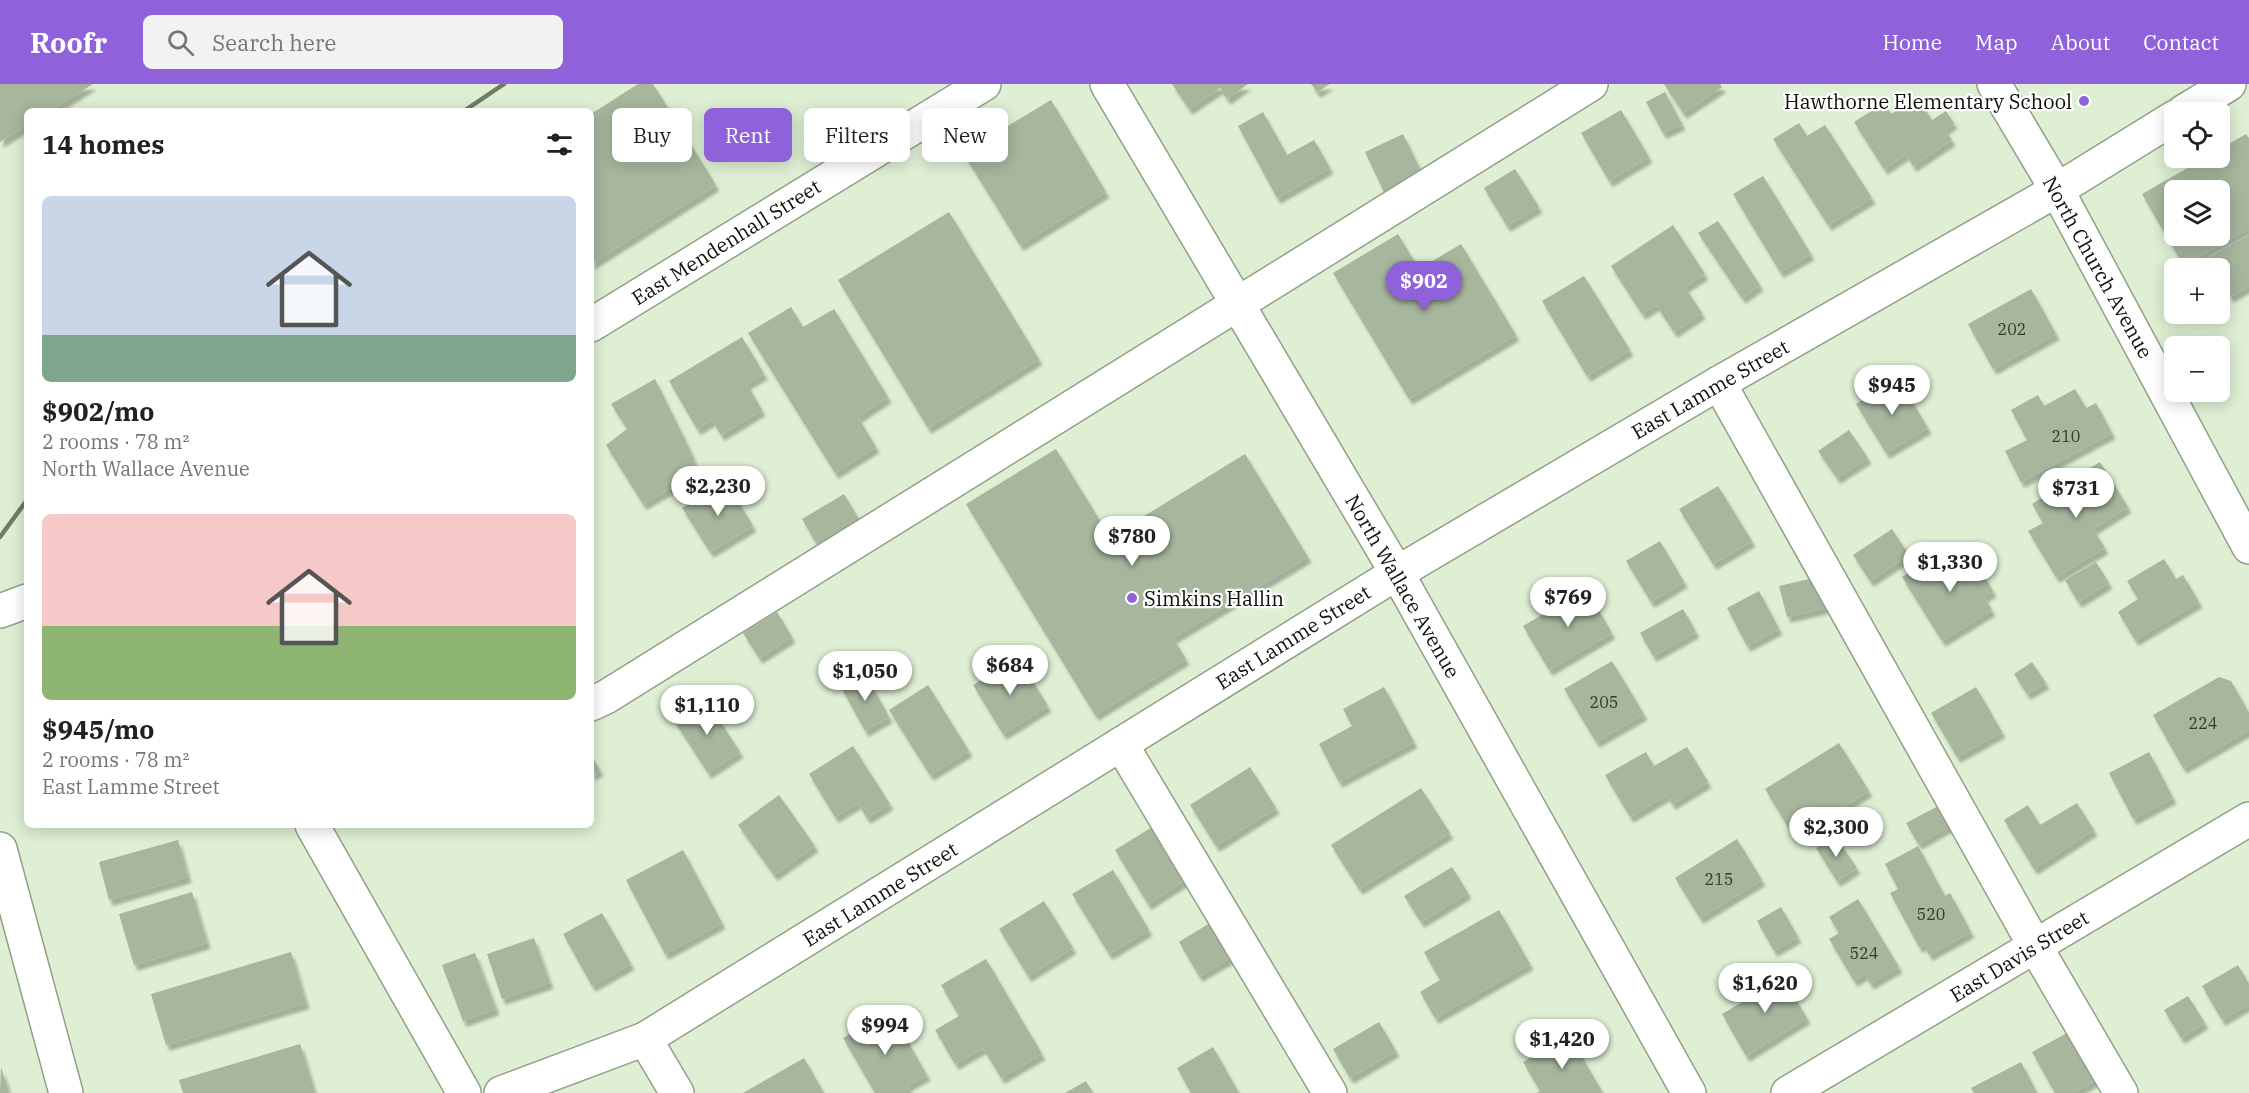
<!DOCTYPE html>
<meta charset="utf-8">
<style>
:root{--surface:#fff;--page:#f2f2f2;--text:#202124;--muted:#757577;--accent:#8f61db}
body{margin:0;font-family:"IBM Plex Serif",serif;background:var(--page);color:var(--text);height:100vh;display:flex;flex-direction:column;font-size:22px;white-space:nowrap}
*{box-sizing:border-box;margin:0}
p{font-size:20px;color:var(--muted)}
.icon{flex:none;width:33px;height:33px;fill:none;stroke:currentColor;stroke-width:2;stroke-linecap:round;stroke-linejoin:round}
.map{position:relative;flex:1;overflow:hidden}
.details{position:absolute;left:24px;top:24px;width:570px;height:720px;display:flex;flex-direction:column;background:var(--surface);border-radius:9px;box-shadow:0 3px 15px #0003}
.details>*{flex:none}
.top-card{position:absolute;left:612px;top:24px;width:570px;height:54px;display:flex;gap:12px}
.controls{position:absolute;left:2164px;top:18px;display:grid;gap:12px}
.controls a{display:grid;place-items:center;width:66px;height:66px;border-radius:9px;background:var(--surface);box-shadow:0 3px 15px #0003;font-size:30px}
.price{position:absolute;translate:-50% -51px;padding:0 14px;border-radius:21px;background:#fff;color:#222;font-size:20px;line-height:39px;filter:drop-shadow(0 2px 3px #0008)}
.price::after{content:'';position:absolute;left:50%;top:36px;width:18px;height:14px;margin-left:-9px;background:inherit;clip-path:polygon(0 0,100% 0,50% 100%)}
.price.active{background:var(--accent);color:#fff}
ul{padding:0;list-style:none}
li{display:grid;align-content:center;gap:12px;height:318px;padding:0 18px}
li span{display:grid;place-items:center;height:186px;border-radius:9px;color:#555}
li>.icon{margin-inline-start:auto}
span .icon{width:108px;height:108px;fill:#fffc;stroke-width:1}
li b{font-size:26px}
h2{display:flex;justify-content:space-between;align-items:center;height:72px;padding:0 18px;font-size:26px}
.pill{padding:0 21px;border-radius:9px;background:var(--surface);box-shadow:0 3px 15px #0003;font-size:21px;line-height:54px}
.pill.active{background:var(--accent);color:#fff}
header{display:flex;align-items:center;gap:36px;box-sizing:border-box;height:84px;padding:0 30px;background:var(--accent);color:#fff}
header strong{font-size:28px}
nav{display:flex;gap:33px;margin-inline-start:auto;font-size:21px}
.search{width:420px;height:54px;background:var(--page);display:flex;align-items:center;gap:15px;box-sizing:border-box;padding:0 21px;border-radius:9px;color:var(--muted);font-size:22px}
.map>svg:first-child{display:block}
.building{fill:#a7b69d;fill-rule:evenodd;filter:url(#shadow)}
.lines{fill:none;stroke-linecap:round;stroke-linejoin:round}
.minor-casing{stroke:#91a087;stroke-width:36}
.minor{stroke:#fff;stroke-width:33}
.rail{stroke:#707b6a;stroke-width:4.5}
.poi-dot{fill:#8f61db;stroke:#fff;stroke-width:2}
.labels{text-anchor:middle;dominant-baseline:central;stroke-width:4.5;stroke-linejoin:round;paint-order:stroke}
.number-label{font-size:16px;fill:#323a2d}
.poi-label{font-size:20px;fill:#0b1008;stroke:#fff;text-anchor:end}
.street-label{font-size:20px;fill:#0b1008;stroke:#fff}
</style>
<header>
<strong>Roofr</strong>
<div class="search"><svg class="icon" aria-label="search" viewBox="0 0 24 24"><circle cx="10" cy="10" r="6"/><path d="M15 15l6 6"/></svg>Search here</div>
<nav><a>Home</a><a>Map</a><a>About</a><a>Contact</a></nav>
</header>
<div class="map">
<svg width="2249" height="1009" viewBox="0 0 2249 1009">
<defs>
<filter id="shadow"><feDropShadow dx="3.5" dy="6" stdDeviation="1.5" flood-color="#0004"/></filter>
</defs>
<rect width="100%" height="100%" fill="#deefd4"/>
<g class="building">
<polygon points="0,0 93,0 50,27 27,27 27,41 0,58"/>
<polygon points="638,0 653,0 716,101 591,180 591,30"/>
<polygon points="1172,0 1248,0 1227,15 1220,4 1189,25"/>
<polygon points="1311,0 1330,0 1317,8"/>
<polygon points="1664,0 1720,0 1722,3 1683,29"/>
<polygon points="1665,8 1682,40 1663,49 1646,18"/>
<polygon points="1917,13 1932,36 1946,27 1954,39 1945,45 1952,56 1913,82 1906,70 1884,85 1854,38 1884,19 1891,30"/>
<polygon points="1051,16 1106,108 1020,161 963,69"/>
<polygon points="1621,26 1649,73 1609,97 1581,49"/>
<polygon points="1263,28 1287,71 1314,56 1330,84 1277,114 1238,42"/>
<polygon points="1799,39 1807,52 1825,41 1872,114 1828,141 1773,55"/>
<polygon points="1403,50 1422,89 1384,108 1365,68"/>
<path d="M 2246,50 L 2249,54 L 2249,144 L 2183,181 L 2142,110 L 2205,74 L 2220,74 L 2220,65 ZM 2175,106 L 2220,106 L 2220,152 L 2175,152 Z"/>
<polygon points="1515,85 1539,123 1507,142 1484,104"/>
<polygon points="1763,92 1811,170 1780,188 1733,110"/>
<polygon points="949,128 1039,275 928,344 838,196"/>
<polygon points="1718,137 1760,201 1742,214 1698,149"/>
<polygon points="1673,141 1705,190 1685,203 1702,229 1674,248 1656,221 1642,230 1611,182"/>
<polygon points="1398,150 1419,185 1461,160 1516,251 1409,315 1333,189"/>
<polygon points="2249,151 2249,202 2230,213 2220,195 2220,184 2214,184 2208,174"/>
<polygon points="1584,192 1630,266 1587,292 1542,217"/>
<polygon points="2031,205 2056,250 1993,285 1968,240"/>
<polygon points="791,223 803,243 834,225 888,313 858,333 876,363 835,389 748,249"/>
<polygon points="742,253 764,290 747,300 762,326 721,351 712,336 697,345 669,297"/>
<polygon points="1898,294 1928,344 1886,369 1856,320"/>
<polygon points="655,295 691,368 698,389 643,420 606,361 627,345 611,320"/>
<polygon points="2075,305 2086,324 2096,319 2112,349 2021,398 2005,367 2027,356 2011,326 2038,311 2044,322"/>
<polygon points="1849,346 1868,374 1837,394 1818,367"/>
<polygon points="1056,365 1110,453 1245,370 1308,473 1173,554 1186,575 1095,631 966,420"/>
<polygon points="2100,378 2128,423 2093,445 2105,464 2056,493 2028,447 2043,439 2032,420"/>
<polygon points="726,397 753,442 710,468 682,424"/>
<polygon points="1718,402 1752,457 1713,480 1679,425"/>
<polygon points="844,410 862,440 819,464 802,435"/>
<polygon points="1892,445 1909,471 1870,497 1853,471"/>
<polygon points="1660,457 1684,498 1651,518 1626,477"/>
<polygon points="1947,465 1958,483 1973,474 1993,507 1984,513 1992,526 1942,557 1902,493"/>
<polygon points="2164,475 2176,495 2183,491 2199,518 2135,556 2118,528 2138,515 2127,497"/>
<polygon points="2096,478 2109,499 2078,518 2065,496"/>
<polygon points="1818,493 1825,524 1787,533 1779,502"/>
<polygon points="1580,495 1612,549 1549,586 1523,542 1572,513 1567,503"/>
<polygon points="1759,507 1779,545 1747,562 1727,524"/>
<polygon points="1683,525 1696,548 1653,572 1640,549"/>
<polygon points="777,528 792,553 759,574 743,549"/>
<polygon points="1018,574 1048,622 1003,650 973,601"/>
<polygon points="1612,577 1644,630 1596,658 1564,605"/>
<polygon points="2032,578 2046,599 2027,610 2014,590"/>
<polygon points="865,589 889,633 865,647 841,603"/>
<polygon points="2219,593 2231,597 2249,629 2249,646 2183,684 2153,631"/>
<polygon points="928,601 969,667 930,691 889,626"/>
<polygon points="1384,603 1414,658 1339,698 1319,660 1352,642 1343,625"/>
<polygon points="1976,603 2002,648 1957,673 1931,629"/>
<polygon points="705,614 740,668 708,689 673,635"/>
<polygon points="1839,659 1869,707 1794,753 1765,705"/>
<polygon points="853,662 890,720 867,734 858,719 835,733 809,690"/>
<polygon points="1687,663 1708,698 1672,720 1667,711 1630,733 1605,691 1646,668 1654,682"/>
<polygon points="2149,668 2173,714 2133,735 2109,689"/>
<polygon points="591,671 600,686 591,691"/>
<polygon points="1250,683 1276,724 1216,762 1190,721"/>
<polygon points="1421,704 1450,749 1359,805 1331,761"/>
<polygon points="779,711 815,762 774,791 738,741"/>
<polygon points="2077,719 2094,746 2034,785 2004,736 2028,721 2040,741"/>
<polygon points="1942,720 1953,740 1918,760 1906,739"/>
<polygon points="1157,740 1190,793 1148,820 1115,766"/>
<polygon points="1835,752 1857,784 1837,797 1816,764"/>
<polygon points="1737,755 1762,796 1700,834 1675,794"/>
<polygon points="178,756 188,793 109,816 99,778"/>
<polygon points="1918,762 1945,812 1950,809 1971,848 1929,871 1924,861 1919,863 1890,809 1898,805 1885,780"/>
<polygon points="683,766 722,839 665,870 626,796"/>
<polygon points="1452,783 1468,809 1421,838 1404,812"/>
<polygon points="1113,786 1149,846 1109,870 1072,810"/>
<polygon points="192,808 207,859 134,881 119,830"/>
<polygon points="1858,815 1899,883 1870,900 1865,890 1854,897 1829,855 1839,849 1829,833"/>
<polygon points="1044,817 1073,864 1028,892 999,845"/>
<polygon points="1781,823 1798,853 1774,867 1757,837"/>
<polygon points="1499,826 1530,880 1435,934 1420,908 1440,896 1424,868"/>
<polygon points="602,829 631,880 592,902 563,850"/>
<polygon points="1218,834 1239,869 1199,892 1179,858"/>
<polygon points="534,854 550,899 502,915 487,870"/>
<polygon points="291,868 306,919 166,961 151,910"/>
<polygon points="475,869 496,925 463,937 442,881"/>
<polygon points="986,875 1042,970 1001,994 983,964 955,980 935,946 959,932 941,901"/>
<polygon points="2238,881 2249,900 2249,920 2222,936 2202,902"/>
<polygon points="1778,886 1807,934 1746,972 1722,930 1756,910 1752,903"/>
<polygon points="2188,912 2205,939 2181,954 2164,926"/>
<polygon points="890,927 927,991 907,1002 911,1009 875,1009 843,954"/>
<polygon points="1379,938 1396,967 1350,994 1333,965"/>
<polygon points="2069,948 2096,996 2073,1009 2055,1009 2032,968"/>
<polygon points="1569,951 1603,1009 1536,1009 1540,1007 1523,978"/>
<polygon points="300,960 315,1009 183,1009 179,996"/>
<polygon points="1213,963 1239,1009 1191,1009 1177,984"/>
<polygon points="804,974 824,1009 743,1009"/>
<polygon points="2021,978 2037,1009 1974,1009 1971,1004"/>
<polygon points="1,983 9,1009 0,1009"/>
<polygon points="1086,997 1093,1009 1065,1009"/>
</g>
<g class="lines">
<g class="minor-casing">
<g id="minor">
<polyline points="1107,0 1397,489 1689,1009"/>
<polyline points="1994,0 2057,106 2249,463"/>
<polyline points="2183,28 2229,0"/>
<polyline points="591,241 984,0"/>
<polyline points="1719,299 2035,862 2121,1009"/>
<polyline points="0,527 27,517"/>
<polyline points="591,620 606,613 1591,0"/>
<polyline points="1121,660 1330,1009"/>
<polyline points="312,741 464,1009"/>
<polyline points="0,765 66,1009"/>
<polyline points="645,955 677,1009"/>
<polyline points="501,1009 645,955 1397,489 1719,299 2057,106 2175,33"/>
<polyline points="1788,1009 2249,735"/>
</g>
</g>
<use href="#minor" class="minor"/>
<g class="rail">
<polyline points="464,27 504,0"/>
<polyline points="0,453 27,416"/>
</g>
</g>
<g class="poi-dot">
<circle cx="2084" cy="17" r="6"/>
<circle cx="1132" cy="514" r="6"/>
</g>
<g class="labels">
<g class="number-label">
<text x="2012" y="245">202</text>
<text x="2066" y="352">210</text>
<text x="1604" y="618">205</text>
<text x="2203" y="639">224</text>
<text x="1719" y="795">215</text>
<text x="1931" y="830">520</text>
<text x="1864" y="869">524</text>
</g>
<g class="poi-label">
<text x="2072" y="17">Hawthorne Elementary School</text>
<text x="1144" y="514" text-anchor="start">Simkins Hallin</text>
</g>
<g class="street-label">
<text transform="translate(726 158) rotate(-32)">East Mendenhall Street</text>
<text transform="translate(2098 183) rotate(61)">North Church Avenue</text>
<text transform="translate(1710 305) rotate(-30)">East Lamme Street</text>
<text transform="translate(1403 502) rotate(60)">North Wallace Avenue</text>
<text transform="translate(1293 553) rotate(-32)">East Lamme Street</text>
<text transform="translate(880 810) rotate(-32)">East Lamme Street</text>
<text transform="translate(2019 872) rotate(-31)">East Davis Street</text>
</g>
</g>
</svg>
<div class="controls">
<a><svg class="icon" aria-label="locate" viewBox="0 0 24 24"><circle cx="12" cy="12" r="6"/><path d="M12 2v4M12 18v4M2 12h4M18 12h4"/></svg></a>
<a><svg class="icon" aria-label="layers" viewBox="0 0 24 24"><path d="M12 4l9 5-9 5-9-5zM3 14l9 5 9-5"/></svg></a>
<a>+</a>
<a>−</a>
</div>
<b class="price active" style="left:1424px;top:228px">$902</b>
<b class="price" style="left:1892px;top:332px">$945</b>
<b class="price" style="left:718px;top:433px">$2,230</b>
<b class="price" style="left:2076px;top:435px">$731</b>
<b class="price" style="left:1132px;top:483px">$780</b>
<b class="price" style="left:1950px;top:509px">$1,330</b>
<b class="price" style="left:1568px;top:544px">$769</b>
<b class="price" style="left:1010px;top:612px">$684</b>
<b class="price" style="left:865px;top:618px">$1,050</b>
<b class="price" style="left:707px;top:652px">$1,110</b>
<b class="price" style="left:1836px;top:774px">$2,300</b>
<b class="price" style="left:1765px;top:930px">$1,620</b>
<b class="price" style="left:885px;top:972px">$994</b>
<b class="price" style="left:1562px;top:986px">$1,420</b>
<div class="top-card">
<a class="pill">Buy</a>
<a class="pill active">Rent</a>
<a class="pill">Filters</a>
<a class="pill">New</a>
</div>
<section class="details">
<h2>14 homes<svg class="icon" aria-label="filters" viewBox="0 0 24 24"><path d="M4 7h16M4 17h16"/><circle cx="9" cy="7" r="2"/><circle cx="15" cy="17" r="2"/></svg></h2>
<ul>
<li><span style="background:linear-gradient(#c9d6e8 75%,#7fa58c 0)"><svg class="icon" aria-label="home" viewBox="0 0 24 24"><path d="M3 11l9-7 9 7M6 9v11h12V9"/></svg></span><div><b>$902/mo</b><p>2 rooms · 78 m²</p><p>North Wallace Avenue</p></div></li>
<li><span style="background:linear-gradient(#f6c9c9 60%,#8fb573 0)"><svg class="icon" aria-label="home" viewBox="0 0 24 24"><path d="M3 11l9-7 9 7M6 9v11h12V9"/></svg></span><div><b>$945/mo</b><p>2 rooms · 78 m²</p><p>East Lamme Street</p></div></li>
</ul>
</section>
</div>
